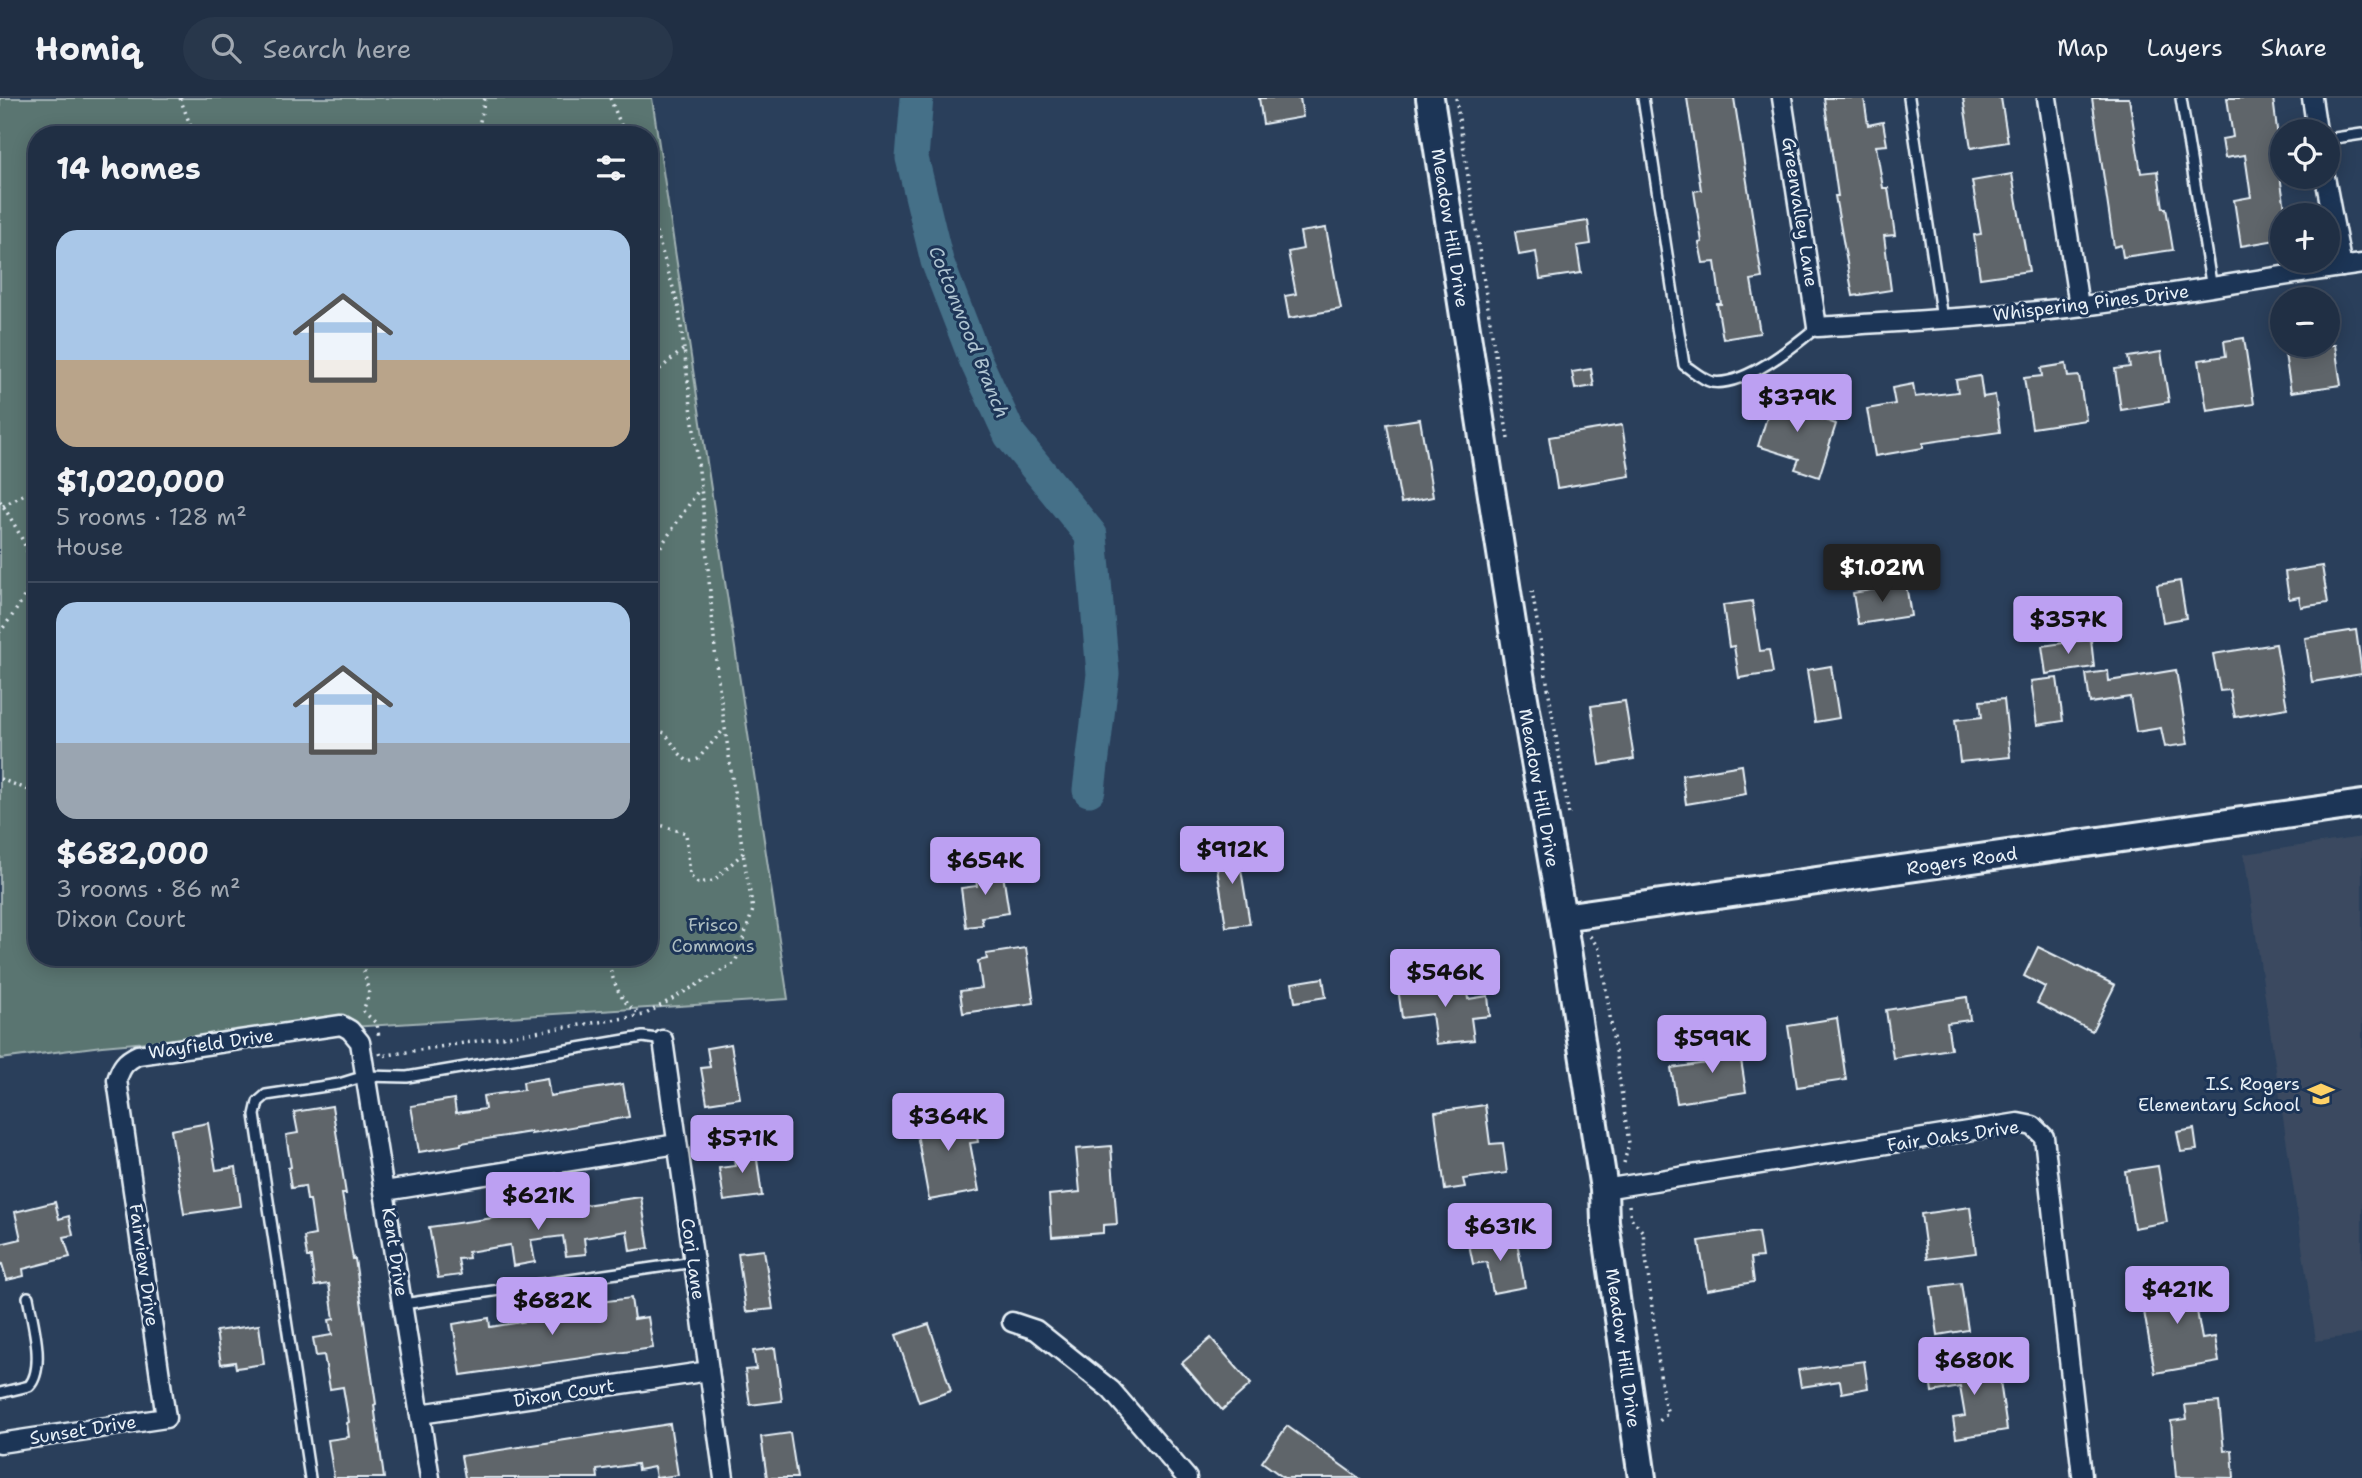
<!DOCTYPE html>
<meta charset="utf-8">
<style>
:root{--surface:#202f44;--page:#28374b;--text:#f1f3f6;--muted:#a2a9b2;--line:#3d4a5d;--accent:#bca0f2}
body{margin:0;font-family:"Shantell Sans",sans-serif;background:var(--page);color:var(--text);height:100vh;display:flex;flex-direction:column;font-size:26px;white-space:nowrap}
*{box-sizing:border-box;margin:0}
p{font-size:23px;color:var(--muted)}
.icon{flex:none;width:38px;height:38px;fill:none;stroke:currentColor;stroke-width:2;stroke-linecap:round;stroke-linejoin:round}
.map{position:relative;flex:1;overflow:hidden}
.side{position:absolute;left:28px;top:28px;width:630px;height:840px;display:flex;flex-direction:column;background:var(--surface);border-radius:28px;box-shadow:0 4px 18px #0003,0 0 0 2px var(--line)}
.side>*{flex:none}
.controls{position:absolute;left:2270px;top:21px;display:grid;gap:14px}
.controls a{display:grid;place-items:center;width:70px;height:70px;border-radius:50%;background:var(--surface);box-shadow:0 4px 18px #0003,0 0 0 2px var(--line);font-size:35px}
.price{position:absolute;translate:-50% -60px;padding:0 16px;border-radius:7px;background:var(--accent);color:#111;font-size:23px;line-height:46px;filter:drop-shadow(0 2px 4px #0008)}
.price::after{content:'';position:absolute;left:50%;top:42px;width:21px;height:16px;margin-left:-10px;background:inherit;clip-path:polygon(0 0,100% 0,50% 100%)}
.price.on{background:#222;color:#fff}
ul{padding:0;list-style:none}
li{display:grid;align-content:center;gap:14px;height:371px;padding:0 28px}
li+li{border-top:2px solid var(--line)}
li span{display:grid;place-items:center;height:217px;border-radius:21px;color:#555}
li>.icon{margin-inline-start:auto}
span .icon{width:126px;height:126px;fill:#fffc;stroke-width:1}
li b{font-size:30px}
h2{display:flex;justify-content:space-between;align-items:center;height:84px;padding:0 28px;font-size:30px}
header{display:flex;align-items:center;gap:42px;box-sizing:border-box;height:98px;padding:0 35px;background:var(--surface);border-bottom:2px solid var(--line)}
header strong{font-size:33px}
nav{display:flex;gap:38px;margin-inline-start:auto;font-size:24px}
.search{width:490px;height:63px;background:var(--page);display:flex;align-items:center;gap:18px;box-sizing:border-box;padding:0 24px;border-radius:38px;color:var(--muted);font-size:26px}
.map>svg:first-child{display:block}
.built{fill:#3a4a60}
.green{fill:#5a7471;stroke:#a1b2b4;stroke-width:2;fill-rule:evenodd}
.lines{fill:none;stroke-linecap:round;stroke-linejoin:round}
.river{stroke:#446f88;stroke-width:33}
.building{fill:#5e656a;stroke:#e8f1f8;stroke-width:2}
.lane-casing{stroke:#e8f1f8;stroke-width:14}
.street-casing{stroke:#e8f1f8;stroke-width:23}
.secondary-casing{stroke:#e8f1f8;stroke-width:32}
.path{stroke:#e8f1f8;stroke-width:3.5;stroke-dasharray:2 5;stroke-linecap:butt}
.lane{stroke:#1d3557;stroke-width:9}
.street{stroke:#1d3557;stroke-width:18}
.secondary{stroke:#1d3557;stroke-width:26}
.labels{text-anchor:middle;dominant-baseline:central;stroke-width:6;stroke-linejoin:round;paint-order:stroke}
.street-label{font-size:18px;fill:#e8f1f8;stroke:#1d3557}
.park-label{font-size:18px;fill:#afbfc2;stroke:#1d3557}
.poi-label{font-size:18px;fill:#e8f1f8;stroke:#1d3557;text-anchor:end}
.water-label{font-size:19px;font-style:italic;fill:#afc4d1;stroke:#1d3557}
</style>
<header>
<strong>Homiq</strong>
<div class="search"><svg class="icon" aria-label="search" viewBox="0 0 24 24"><circle cx="10" cy="10" r="6"/><path d="M15 15l6 6"/></svg>Search here</div>
<nav><a>Map</a><a>Layers</a><a>Share</a></nav>
</header>
<div class="map">
<svg width="2362" height="1380" viewBox="0 0 2362 1380">
<rect width="100%" height="100%" fill="#2a3f5b"/>
<filter id="ink" filterUnits="userSpaceOnUse"><feTurbulence type="fractalNoise" baseFrequency=".0143" numOctaves="2"/><feDisplacementMap in="SourceGraphic" scale="14" xChannelSelector="R" yChannelSelector="G"/><feConvolveMatrix kernelMatrix="1 2 1 2 8 2 1 2 1" color-interpolation-filters="sRGB"/></filter>
<g filter="url(#ink)">
<polygon class="built" points="2362,739 2362,1236 2316,1243 2244,756"/>
<path class="green" d="M 0,0 L 652,0 L 788,901 L 226,937 L 102,948 L 0,961 ZM 37,37 L 649,37 L 649,859 L 37,859 Z"/>
<g class="lines">
<polyline class="river" points="917,0 912,60 937,163 975,261 1010,337 1091,437 1103,576 1089,692"/>
</g>
<g class="building">
<polygon points="1259,0 1300,0 1303,19 1263,26"/>
<polygon points="1687,0 1734,0 1762,180 1751,182 1760,235 1723,241 1717,206 1721,206 1715,164 1703,165 1699,145 1702,144 1694,93 1701,92"/>
<polygon points="1824,0 1864,0 1868,27 1883,24 1887,47 1876,48 1883,90 1888,90 1895,137 1884,138 1891,192 1853,198 1835,98 1838,98"/>
<polygon points="1963,0 2001,0 2008,44 1971,50"/>
<polygon points="2092,0 2129,0 2141,75 2158,73 2163,110 2166,110 2173,152 2123,159 2121,147 2114,149"/>
<polygon points="2227,0 2273,0 2282,71 2282,77 2280,78 2286,117 2282,117 2282,141 2241,148 2234,102 2251,99 2245,57 2225,60 2222,41 2233,39"/>
<polygon points="2012,76 2029,173 1980,180 1974,137 1981,136 1972,83"/>
<polygon points="1588,123 1591,146 1577,148 1581,175 1540,181 1536,154 1519,157 1515,134"/>
<polygon points="1326,130 1341,211 1289,220 1285,198 1296,196 1288,154 1303,151 1300,134"/>
<polygon points="2244,240 2254,306 2207,313 2199,262 2226,258 2224,243"/>
<polygon points="2296,247 2335,247 2341,287 2291,294 2285,256 2297,254"/>
<polygon points="2161,254 2169,304 2121,312 2115,271 2130,269 2128,259"/>
<polygon points="2066,266 2068,279 2079,278 2086,322 2032,330 2024,280 2042,278 2041,270"/>
<polygon points="1591,271 1594,288 1575,291 1572,274"/>
<polygon points="1980,278 1983,299 1995,297 2000,334 1923,345 1923,350 1875,358 1867,311 1895,306 1892,290 1913,286 1915,299 1958,294 1956,282"/>
<polygon points="1775,294 1805,304 1802,314 1836,326 1819,379 1795,371 1799,361 1758,348"/>
<polygon points="1420,321 1433,399 1401,405 1387,326"/>
<polygon points="1622,327 1630,378 1557,390 1549,339"/>
<polygon points="2322,468 2328,505 2301,509 2299,499 2289,501 2285,474"/>
<polygon points="2180,483 2186,520 2163,524 2157,487"/>
<polygon points="1906,486 1911,518 1858,526 1853,495"/>
<polygon points="1752,503 1760,553 1769,552 1773,575 1739,580 1734,548 1729,549 1723,507"/>
<polygon points="2356,532 2362,576 2312,584 2305,540"/>
<polygon points="2091,541 2094,569 2046,576 2042,548"/>
<polygon points="2276,546 2287,610 2235,619 2230,592 2220,593 2213,556"/>
<polygon points="1831,568 1839,620 1815,624 1807,572"/>
<polygon points="2176,572 2188,646 2165,649 2161,630 2136,634 2130,599 2090,605 2086,576 2108,573 2109,583"/>
<polygon points="2057,580 2063,623 2037,627 2031,583"/>
<polygon points="2004,601 2010,659 1960,664 1955,622 1982,619 1980,603"/>
<polygon points="1625,603 1634,661 1600,667 1591,608"/>
<polygon points="1742,667 1746,696 1686,706 1682,677"/>
<polygon points="1237,747 1250,826 1226,829 1214,750"/>
<polygon points="1002,770 1009,815 981,819 983,827 966,829 961,790 977,788 975,774"/>
<polygon points="2038,849 2115,887 2092,933 2037,905 2045,889 2024,878"/>
<polygon points="1026,850 1034,905 963,915 960,893 982,890 978,863 987,861 986,856"/>
<polygon points="1323,880 1326,899 1295,904 1292,885"/>
<polygon points="1465,881 1468,901 1488,898 1490,918 1471,920 1474,942 1436,946 1432,916 1402,920 1398,890"/>
<polygon points="1967,899 1970,922 1947,925 1951,951 1893,960 1886,912"/>
<polygon points="1837,920 1846,982 1797,989 1788,928"/>
<polygon points="1737,936 1746,994 1677,1005 1671,970 1721,963 1718,938"/>
<polygon points="731,946 740,1000 707,1005 701,970 710,969 707,950"/>
<polygon points="547,980 550,998 623,986 629,1019 531,1036 531,1034 461,1045 461,1047 419,1054 411,1008 454,1001 456,1015 485,1011 483,998 524,992 523,984"/>
<polygon points="946,1006 949,1021 973,1017 978,1044 970,1045 979,1093 929,1102 917,1036 926,1035 921,1011"/>
<polygon points="1485,1007 1490,1046 1503,1045 1507,1075 1463,1081 1465,1089 1445,1092 1435,1014"/>
<polygon points="332,1008 346,1096 342,1096 353,1161 355,1161 376,1306 374,1307 384,1380 334,1380 328,1342 349,1339 347,1325 349,1324 343,1289 330,1291 324,1257 316,1258 313,1240 332,1237 329,1222 334,1221 329,1186 315,1188 311,1159 307,1159 304,1139 315,1137 310,1102 307,1102 305,1088 291,1090 288,1070 291,1069 286,1037 298,1035 294,1014"/>
<polygon points="208,1025 216,1072 236,1069 241,1108 184,1116 171,1032"/>
<polygon points="2194,1031 2197,1052 2181,1054 2177,1034"/>
<polygon points="755,1047 762,1098 724,1103 719,1070 735,1068 732,1050"/>
<polygon points="1111,1048 1117,1126 1103,1127 1103,1135 1052,1139 1049,1097 1080,1094 1076,1051"/>
<polygon points="2158,1068 2167,1124 2134,1130 2125,1073"/>
<polygon points="641,1099 649,1150 630,1153 627,1133 584,1140 586,1156 566,1158 563,1138 531,1142 535,1164 513,1168 510,1147 468,1154 469,1160 458,1161 461,1177 438,1180 429,1129"/>
<polygon points="55,1104 59,1121 69,1118 73,1137 64,1139 70,1159 23,1171 24,1178 7,1182 2,1166 0,1167 0,1146 21,1141 15,1114"/>
<polygon points="1970,1109 1976,1155 1927,1161 1921,1116"/>
<polygon points="1758,1134 1762,1159 1751,1160 1754,1184 1707,1192 1699,1143"/>
<polygon points="1516,1138 1525,1189 1493,1195 1487,1164 1473,1166 1469,1146"/>
<polygon points="764,1152 773,1211 746,1214 738,1155"/>
<polygon points="2190,1174 2202,1241 2215,1239 2219,1264 2155,1275 2143,1208 2156,1206 2151,1181"/>
<polygon points="1961,1185 1968,1232 1938,1237 1931,1189"/>
<polygon points="631,1200 634,1221 648,1219 653,1250 461,1277 453,1226 489,1220 490,1229 559,1218 558,1209"/>
<polygon points="929,1226 951,1293 919,1304 896,1237"/>
<polygon points="259,1227 264,1266 236,1270 235,1264 221,1266 216,1233"/>
<polygon points="1211,1240 1251,1286 1222,1312 1182,1265"/>
<polygon points="775,1250 782,1303 750,1307 745,1272 756,1271 753,1253"/>
<polygon points="1997,1262 2007,1332 1956,1340 1953,1320 1965,1318 1960,1289 1932,1294 1929,1272"/>
<polygon points="1864,1263 1868,1290 1842,1295 1840,1283 1801,1289 1798,1272"/>
<polygon points="2219,1304 2224,1353 2232,1352 2234,1380 2176,1379 2171,1323 2187,1321 2185,1307"/>
<polygon points="670,1326 678,1377 656,1380 654,1369 638,1372 637,1366 597,1372 598,1380 465,1380 461,1358"/>
<polygon points="1287,1328 1359,1380 1284,1380 1262,1364"/>
<polygon points="790,1335 797,1380 767,1380 761,1339"/>
</g>
<g class="lines">
<g class="lane-casing">
<g id="lane">
<path d="M 1643,0 L 1684,267 C 1692,272 1703,282 1712,284 C 1744,289 1794,248 1817,229"/>
<polyline points="1909,0 1942,221"/>
<polyline points="2181,0 2212,191"/>
<polyline points="2328,41 2362,36"/>
<polyline points="403,1206 694,1164"/>
<path d="M 0,1295 L 29,1288 C 46,1270 32,1222 28,1199"/>
<polyline points="310,1380 255,1017 258,1004 266,997 339,986 365,978 407,979 643,939 663,942"/>
</g>
</g>
<g class="street-casing">
<g id="street">
<path d="M 1782,0 L 1817,229 C 1906,223 1995,219 2083,208 C 2176,196 2269,179 2362,166"/>
<polyline points="2047,0 2079,208"/>
<polyline points="2312,0 2317,33"/>
<polyline points="2325,79 2342,169"/>
<polyline points="663,942 724,1380"/>
<polyline points="1604,1091 2018,1025 2033,1028 2044,1039 2082,1377"/>
<polyline points="385,1093 677,1046"/>
<polyline points="1012,1224 1036,1232 1111,1292 1187,1380"/>
<polyline points="420,1316 709,1273"/>
<path d="M 0,1345 L 166,1320 L 117,982 C 121,969 125,963 138,957 L 341,927 L 350,932 L 360,944 L 430,1380"/>
</g>
</g>
<g class="secondary-casing">
<g id="secondary">
<polyline points="1430,0 1521,583 1562,819 1604,1091 1605,1124 1642,1380"/>
<polyline points="1562,819 2362,706"/>
</g>
</g>
<g class="path">
<polyline points="180,0 194,37"/>
<polyline points="610,0 625,37"/>
<polyline points="1456,0 1508,341"/>
<polyline points="477,37 485,0"/>
<polyline points="649,94 652,101 649,114"/>
<polyline points="650,114 678,206 684,251"/>
<polyline points="649,280 684,251 701,389 717,575 743,755 713,783 698,785 690,778 686,735 660,727 649,733"/>
<path d="M 0,403 C 10,419 35,458 32,477 C 28,498 12,518 0,534"/>
<polyline points="3,408 37,389"/>
<polyline points="649,466 700,390"/>
<polyline points="1532,493 1569,717"/>
<polyline points="649,630 665,635 679,655 688,664 698,661 724,631"/>
<polyline points="0,681 37,695"/>
<polyline points="1590,838 1600,852 1629,1045 1624,1065"/>
<polyline points="361,859 369,896 363,913"/>
<path d="M 606,859 C 614,882 618,906 642,916"/>
<polyline points="363,913 377,926 379,940"/>
<polyline points="380,955 381,958 644,917 735,865 753,812 743,755"/>
<polyline points="1629,1107 1631,1120 1643,1134 1663,1301 1668,1315 1656,1326"/>
</g>
<use href="#lane" class="lane"/>
<use href="#street" class="street"/>
<use href="#secondary" class="secondary"/>
</g>
</g>
<defs>
<g id="school-bare" transform="scale(2.1)"><path d="M0-5L7-2L0 1L-7-2ZM-4 1L0 2.5L4 1V4Q0 6-4 4Z" fill="#ffd166" stroke="#1d3557" stroke-width="2.5" paint-order="stroke"/></g>
</defs>
<g fill-rule="evenodd">
<use href="#school-bare" x="2321" y="996"/>
</g>
<g class="labels">
<g class="street-label">
<text transform="translate(1800 114) rotate(81)">Greenvalley Lane</text>
<text transform="translate(1450 130) rotate(81)">Meadow Hill Drive</text>
<text transform="translate(2091 205) rotate(-7)">Whispering Pines Drive</text>
<text transform="translate(1539 690) rotate(80)">Meadow Hill Drive</text>
<text transform="translate(1962 763) rotate(-8)">Rogers Road</text>
<text transform="translate(211 946) rotate(-8)">Wayfield Drive</text>
<text transform="translate(1953 1038) rotate(-8)">Fair Oaks Drive</text>
<text transform="translate(395 1154) rotate(81)">Kent Drive</text>
<text transform="translate(693 1161) rotate(82)">Cori Lane</text>
<text transform="translate(144 1167) rotate(82)">Fairview Drive</text>
<text transform="translate(1623 1250) rotate(82)">Meadow Hill Drive</text>
<text transform="translate(564 1295) rotate(-9)">Dixon Court</text>
<text transform="translate(83 1332) rotate(-9)">Sunset Drive</text>
</g>
<g class="park-label">
<text x="713" y="827">Frisco<tspan x="713" dy="21">Commons</tspan></text>
</g>
<g class="poi-label">
<text x="2300" y="986">I.S. Rogers<tspan x="2300" dy="21">Elementary School</tspan></text>
</g>
<g class="water-label">
<text transform="translate(969 234) rotate(68)">Cottonwood Branch</text>
</g>
</g>
</svg>
<div class="controls">
<a><svg class="icon" aria-label="locate" viewBox="0 0 24 24"><circle cx="12" cy="12" r="6"/><path d="M12 2v4M12 18v4M2 12h4M18 12h4"/></svg></a>
<a>+</a>
<a>−</a>
</div>
<b class="price" style="left:1797px;top:336px">$379K</b>
<b class="price on" style="left:1882px;top:506px">$1.02M</b>
<b class="price" style="left:2068px;top:558px">$357K</b>
<b class="price" style="left:1232px;top:788px">$912K</b>
<b class="price" style="left:985px;top:799px">$654K</b>
<b class="price" style="left:1445px;top:911px">$546K</b>
<b class="price" style="left:1712px;top:977px">$599K</b>
<b class="price" style="left:948px;top:1055px">$364K</b>
<b class="price" style="left:742px;top:1077px">$571K</b>
<b class="price" style="left:538px;top:1134px">$621K</b>
<b class="price" style="left:1500px;top:1165px">$631K</b>
<b class="price" style="left:2177px;top:1228px">$421K</b>
<b class="price" style="left:552px;top:1239px">$682K</b>
<b class="price" style="left:1974px;top:1299px">$680K</b>
<section class="side">
<h2>14 homes<svg class="icon" aria-label="filters" viewBox="0 0 24 24"><path d="M4 7h16M4 17h16"/><circle cx="9" cy="7" r="2"/><circle cx="15" cy="17" r="2"/></svg></h2>
<ul>
<li><span style="background:linear-gradient(#a9c7e8 60%,#b9a48a 0)"><svg class="icon" aria-label="home" viewBox="0 0 24 24"><path d="M3 11l9-7 9 7M6 9v11h12V9"/></svg></span><div><b>$1,020,000</b><p>5 rooms · 128 m²</p><p>House</p></div></li>
<li><span style="background:linear-gradient(#a9c7e8 65%,#9aa5b1 0)"><svg class="icon" aria-label="home" viewBox="0 0 24 24"><path d="M3 11l9-7 9 7M6 9v11h12V9"/></svg></span><div><b>$682,000</b><p>3 rooms · 86 m²</p><p>Dixon Court</p></div></li>
</ul>
</section>
</div>
